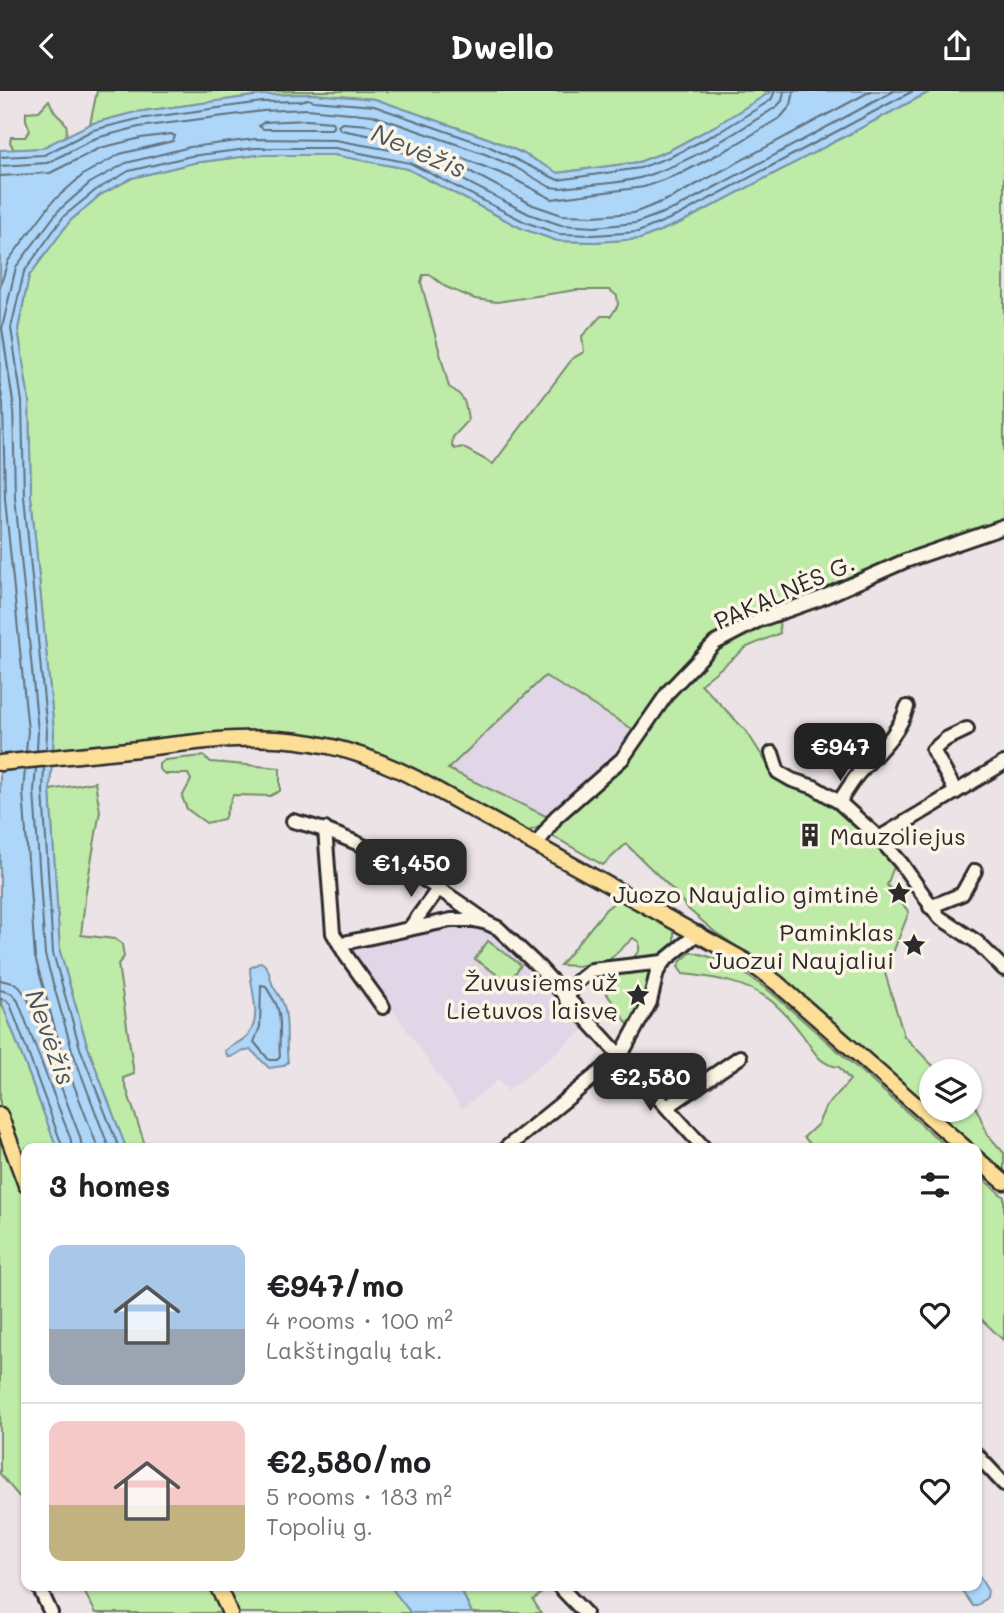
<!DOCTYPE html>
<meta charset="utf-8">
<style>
:root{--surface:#fff;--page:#f2f2f2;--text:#202124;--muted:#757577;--line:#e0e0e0;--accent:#2b2b2b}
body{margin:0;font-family:Mali,sans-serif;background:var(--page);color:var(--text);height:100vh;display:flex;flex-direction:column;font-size:26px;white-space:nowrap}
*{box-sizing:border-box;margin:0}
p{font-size:23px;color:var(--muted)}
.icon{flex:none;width:38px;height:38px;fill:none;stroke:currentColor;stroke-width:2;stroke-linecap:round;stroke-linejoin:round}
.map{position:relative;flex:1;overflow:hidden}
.details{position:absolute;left:21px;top:1052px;width:961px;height:448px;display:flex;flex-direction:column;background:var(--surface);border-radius:14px;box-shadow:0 2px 5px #0004}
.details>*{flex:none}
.buttons{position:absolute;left:919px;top:968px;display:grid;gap:14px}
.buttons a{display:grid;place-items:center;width:63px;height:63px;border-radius:50%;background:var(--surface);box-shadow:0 2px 5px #0004;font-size:35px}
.price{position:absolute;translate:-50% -60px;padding:0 16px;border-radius:14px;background:var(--accent);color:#fff;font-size:23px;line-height:46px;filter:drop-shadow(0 2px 4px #0008)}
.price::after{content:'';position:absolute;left:50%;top:42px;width:21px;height:16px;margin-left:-10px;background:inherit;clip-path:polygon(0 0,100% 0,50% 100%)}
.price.active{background:#222;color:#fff}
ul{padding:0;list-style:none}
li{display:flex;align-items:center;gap:21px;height:175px;padding:0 28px}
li+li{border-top:2px solid var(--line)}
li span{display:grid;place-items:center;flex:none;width:196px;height:140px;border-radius:14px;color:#555}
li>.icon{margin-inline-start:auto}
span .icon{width:84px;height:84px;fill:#fffc;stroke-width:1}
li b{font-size:30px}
h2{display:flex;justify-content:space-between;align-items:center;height:84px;padding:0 28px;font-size:30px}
header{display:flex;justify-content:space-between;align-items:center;height:91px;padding:0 28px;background:var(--accent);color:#fff;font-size:32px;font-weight:700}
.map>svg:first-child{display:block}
.built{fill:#e1d6e7}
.green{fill:#beeba8;stroke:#748b6a;stroke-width:2;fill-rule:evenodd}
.water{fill:#aed6f8;stroke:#7a92a6;stroke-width:2}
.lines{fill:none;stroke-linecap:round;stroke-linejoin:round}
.shore{stroke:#5f6f7d;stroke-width:2}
.minor-casing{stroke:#2b2b2b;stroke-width:18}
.major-casing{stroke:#2b2b2b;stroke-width:19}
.minor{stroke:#fcf5e5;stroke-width:12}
.major{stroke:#fcde96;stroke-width:14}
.labels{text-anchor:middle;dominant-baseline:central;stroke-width:7;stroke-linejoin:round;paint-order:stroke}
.street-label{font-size:24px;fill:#2b2b2b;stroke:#fcf5e5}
.poi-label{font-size:24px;fill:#2b2b2b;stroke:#fcf5e5;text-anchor:end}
.water-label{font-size:26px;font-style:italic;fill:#4c565e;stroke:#fcf5e5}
</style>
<header><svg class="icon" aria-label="back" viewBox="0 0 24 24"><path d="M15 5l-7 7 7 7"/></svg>Dwello<svg class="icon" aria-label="share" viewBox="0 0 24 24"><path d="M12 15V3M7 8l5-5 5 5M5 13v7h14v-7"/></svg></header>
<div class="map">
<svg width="1004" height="1522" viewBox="0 0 1004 1522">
<rect width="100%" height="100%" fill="#ece3e6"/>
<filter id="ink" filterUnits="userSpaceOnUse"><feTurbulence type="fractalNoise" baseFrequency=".0143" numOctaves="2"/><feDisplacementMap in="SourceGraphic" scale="14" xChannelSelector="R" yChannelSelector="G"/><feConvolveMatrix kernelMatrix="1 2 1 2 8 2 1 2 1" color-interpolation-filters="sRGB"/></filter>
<g filter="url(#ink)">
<g class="built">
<polygon points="544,585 644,645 629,669 559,732 448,678"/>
<polygon points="452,832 480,834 490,840 560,904 587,936 508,1000 498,989 462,1018 392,918 349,863 352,856"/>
</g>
<g class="green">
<polygon points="97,0 772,0 717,34 670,59 639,71 557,82 522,62 490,48 375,8 311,3 262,4 136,21 90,33"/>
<path d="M 931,0 L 1004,0 L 1004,441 L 924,467 L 779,530 L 780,542 L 747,556 L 701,593 L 747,641 L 775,685 L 838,717 L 873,746 L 895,773 L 887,794 L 909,821 L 885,882 L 904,945 L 938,980 L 931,980 L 931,1017 L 814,913 L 764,874 L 715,841 L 687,817 L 676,802 L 626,753 L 603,774 L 553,745 L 559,732 L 629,669 L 644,645 L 545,585 L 448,678 L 550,727 C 539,737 537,738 524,741 L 475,713 L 291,643 L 226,641 L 91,658 L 90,656 L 53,659 L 54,640 L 31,405 L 29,310 L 18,238 L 29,185 L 70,130 L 100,104 L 132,87 L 193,72 L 256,64 L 335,64 L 408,78 L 523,138 L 558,150 L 594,151 L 640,148 L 682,131 ZM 423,184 L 430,184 L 446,196 L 475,208 L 497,211 L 576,199 L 610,199 L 617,205 L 618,214 L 611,225 L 601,225 L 582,245 L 584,261 L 573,267 L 493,373 L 462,356 L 455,358 L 452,355 L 453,346 L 468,330 C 466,312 465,305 449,296 L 421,191 Z"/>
<path d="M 49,9 C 51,13 52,17 54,20 C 62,32 69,27 66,46 L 42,57 L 14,59 L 10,51 L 11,46 L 25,46 L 30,39 L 26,29 L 26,21 L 39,20 Z"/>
<polygon points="203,665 211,671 280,677 280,700 270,705 233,704 224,728 206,732 187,718 182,706 191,689 188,683 165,683 159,678 159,673 165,669"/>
<polygon points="95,691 100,720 86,800 81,844 115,848 122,853 124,866 118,873 134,983 123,987 146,1057 126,1057 87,954 60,861 50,699"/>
<polygon points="619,808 674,840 674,850 681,847 681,851 658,868 629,872 639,860 639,851 633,847 609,869 578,875 560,874 606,818"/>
<polygon points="488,850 521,874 509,892 475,868"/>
<path d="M 691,861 C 724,867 746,883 772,902 L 948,1057 L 814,1057 L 804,1046 L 818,1033 L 825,1017 L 850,989 L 839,976 C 819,974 814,960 804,946 C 795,934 782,918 770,909 C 746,891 712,886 683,883 L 678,876 L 681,870 Z"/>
<polygon points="653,875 649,904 632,939 593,883"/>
<polygon points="0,907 57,1057 26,1057 26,1414 0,1383"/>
<polygon points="970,1009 975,1014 988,1044 1004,1062 1004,1081 933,1019 970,1018"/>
<polygon points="976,1082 1004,1106 1004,1250 977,1224"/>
<polygon points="81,1495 390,1495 411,1522 96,1522"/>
<polygon points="459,1495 550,1495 533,1509 541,1522 472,1522"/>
</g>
<g class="water">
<polygon points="772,0 931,0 682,131 640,148 594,151 558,150 523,138 408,78 334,64 256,64 193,72 132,87 100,104 70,130 29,185 18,238 29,310 31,405 54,640 50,699 60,861 87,954 126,1057 57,1057 0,907 0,59 42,57 90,33 136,21 262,4 311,3 375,8 490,48 522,62 558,82 639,71 670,59 717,34"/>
<path d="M 261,871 C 270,876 269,886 273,895 C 277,902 282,908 284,915 C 289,932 285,952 288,971 L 283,975 L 269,977 L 251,959 L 240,961 L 231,966 L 228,966 L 225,960 C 232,954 242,951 248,944 C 263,927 250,897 250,877 Z"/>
<polygon points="977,1482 988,1500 987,1506 977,1515 973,1515 959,1495 976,1494"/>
<polygon points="390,1495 459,1495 472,1522 411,1522"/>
</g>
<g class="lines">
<g class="shore">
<polyline points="794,0 791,14 781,26 730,57 682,82 644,96 552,108 510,86 445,60 441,65 533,114 562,124 594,125 634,122 671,107 871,0"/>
<polygon points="307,29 332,31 334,35 331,38 263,38 259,35 264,31"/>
<polygon points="342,32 369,34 390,41 392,45 388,48 341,39 338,35"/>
<polyline points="0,66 44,64 93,39 138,28 262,11 300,10 307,8 314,10 374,15 488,55 558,89 640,77 672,65 721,40 771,9 775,0"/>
<path d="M 0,75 L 47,72 L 96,47 L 139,36 L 263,20 L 307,18 L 372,24 L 485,63 L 515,76 L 550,96 L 559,97 C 586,94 621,93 646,85 C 693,70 735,42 776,16 L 782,10 L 784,0"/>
<polyline points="0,85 50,82 100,57 141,47 171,43 175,45 173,50 120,63 84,83 53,110 8,170 0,196"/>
<polyline points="0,294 3,313 5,408 28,640 26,660"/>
<polyline points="37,659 38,640 15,406 13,311 2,237 16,176 58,120 90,92 126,72 190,56 255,48 335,49 413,63 529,123 561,134 594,136 636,132 676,117 894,0"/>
<polyline points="46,659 47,640 24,406 22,311 11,237 24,181 64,125 96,99 129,80 191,65 255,57 335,57 410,72 525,131 559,143 594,144 638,141 679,124 913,0"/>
<polyline points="44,676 43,700 53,862 80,957 119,1057"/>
<polyline points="36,677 34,700 45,864 72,959 109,1057"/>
<polyline points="25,678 23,701 35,866 62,963 98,1057"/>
<polyline points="0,889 17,893 27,906 80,1046 82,1057"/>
<path d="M 261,894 L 266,895 C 269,902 274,908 277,915 C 283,931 278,949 280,966 L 277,969 L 269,969 L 254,951 L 260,936 Z"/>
<polyline points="0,899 11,902 18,910 71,1049 71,1057"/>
<polyline points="0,908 6,909 10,913 63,1057"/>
</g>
<g class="minor-casing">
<g id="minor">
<polyline points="772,662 778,681 792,689 814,696 839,711 879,747 901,772 939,826 977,851 1004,878"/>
<polyline points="956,701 933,659 946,648 967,638"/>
<path d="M 839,711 C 845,702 851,692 858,683 C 876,662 899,644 907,616"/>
<path d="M 293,730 C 364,747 425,787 484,829"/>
<polyline points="325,738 333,842 347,866 383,916"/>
<polyline points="879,747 1004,672"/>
<polyline points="537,753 556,726 622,668 669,600 715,552 759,529 819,508 905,470 1004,436"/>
<polyline points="930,816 962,803 975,780"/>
<polyline points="409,838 439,797"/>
<polyline points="341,856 348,851 451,829 474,829 487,832 498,837 539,876 704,1057"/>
<polyline points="566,908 578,890 592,879 663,871"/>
<polyline points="667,1016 740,966"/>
<polyline points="506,1057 621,964 650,911 657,881 663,871 698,842"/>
<polyline points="976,1363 1004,1393"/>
<polyline points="38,1494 51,1522"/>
<polyline points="558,1494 585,1522"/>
</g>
</g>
<g class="major-casing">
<g id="major">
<path d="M 0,672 C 46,667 92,663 138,658 C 246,644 316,636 417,688 L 751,873 L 777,892 L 965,1057"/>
<polyline points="0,1024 26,1094"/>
<polyline points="976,1067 1004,1091"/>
<polyline points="217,1494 230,1522"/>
</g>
</g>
<use href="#minor" class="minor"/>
<use href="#major" class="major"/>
</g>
</g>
<defs>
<g id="building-bare" transform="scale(1.89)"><path d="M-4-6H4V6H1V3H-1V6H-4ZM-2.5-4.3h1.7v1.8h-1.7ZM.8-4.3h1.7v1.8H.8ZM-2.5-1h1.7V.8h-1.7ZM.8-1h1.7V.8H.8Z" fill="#2b2b2b" stroke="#fcf5e5" stroke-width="2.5" paint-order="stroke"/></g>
<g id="sight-bare" transform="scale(1.89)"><path d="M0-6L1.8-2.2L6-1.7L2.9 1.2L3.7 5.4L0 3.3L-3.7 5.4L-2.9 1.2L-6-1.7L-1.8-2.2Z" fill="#2b2b2b" stroke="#fcf5e5" stroke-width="2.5" paint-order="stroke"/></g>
</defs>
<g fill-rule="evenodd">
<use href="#building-bare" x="810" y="744"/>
<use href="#sight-bare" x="899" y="802"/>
<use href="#sight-bare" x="914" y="854"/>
<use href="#sight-bare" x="638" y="904"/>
</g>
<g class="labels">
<g class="street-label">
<text transform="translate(784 500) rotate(-24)">PAKALNĖS G.</text>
</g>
<g class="poi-label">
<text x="830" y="744" text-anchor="start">Mauzoliejus</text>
<text x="879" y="802">Juozo Naujalio gimtinė</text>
<text x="894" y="840">Paminklas<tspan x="894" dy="28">Juozui Naujaliui</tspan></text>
<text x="618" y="890">Žuvusiems už<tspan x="618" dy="28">Lietuvos laisvę</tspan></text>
</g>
<g class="water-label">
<text transform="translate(419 59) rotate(23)">Nevėžis</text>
<text transform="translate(51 946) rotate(70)">Nevėžis</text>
</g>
</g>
</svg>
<div class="buttons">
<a><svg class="icon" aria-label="layers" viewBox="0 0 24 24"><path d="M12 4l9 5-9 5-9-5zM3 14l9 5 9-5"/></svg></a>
</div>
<b class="price active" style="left:840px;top:692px">€947</b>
<b class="price" style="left:411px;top:808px">€1,450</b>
<b class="price" style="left:650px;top:1022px">€2,580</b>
<section class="details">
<h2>3 homes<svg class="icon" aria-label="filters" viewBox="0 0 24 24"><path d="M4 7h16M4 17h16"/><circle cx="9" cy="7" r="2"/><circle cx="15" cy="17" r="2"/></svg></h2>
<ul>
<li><span style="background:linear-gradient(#a9c7e8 60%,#9aa5b1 0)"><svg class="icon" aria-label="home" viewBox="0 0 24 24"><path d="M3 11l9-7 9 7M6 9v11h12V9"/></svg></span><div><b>€947/mo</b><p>4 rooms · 100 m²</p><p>Lakštingalų tak.</p></div><svg class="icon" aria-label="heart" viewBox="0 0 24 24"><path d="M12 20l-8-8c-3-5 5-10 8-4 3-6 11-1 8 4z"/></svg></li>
<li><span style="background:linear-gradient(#f6c9c9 60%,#c2b280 0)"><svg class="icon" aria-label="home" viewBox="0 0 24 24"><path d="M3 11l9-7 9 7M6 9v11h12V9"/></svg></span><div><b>€2,580/mo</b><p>5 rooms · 183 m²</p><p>Topolių g.</p></div><svg class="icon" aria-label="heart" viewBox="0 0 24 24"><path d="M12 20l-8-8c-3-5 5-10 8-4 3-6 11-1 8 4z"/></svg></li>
</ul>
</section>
</div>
